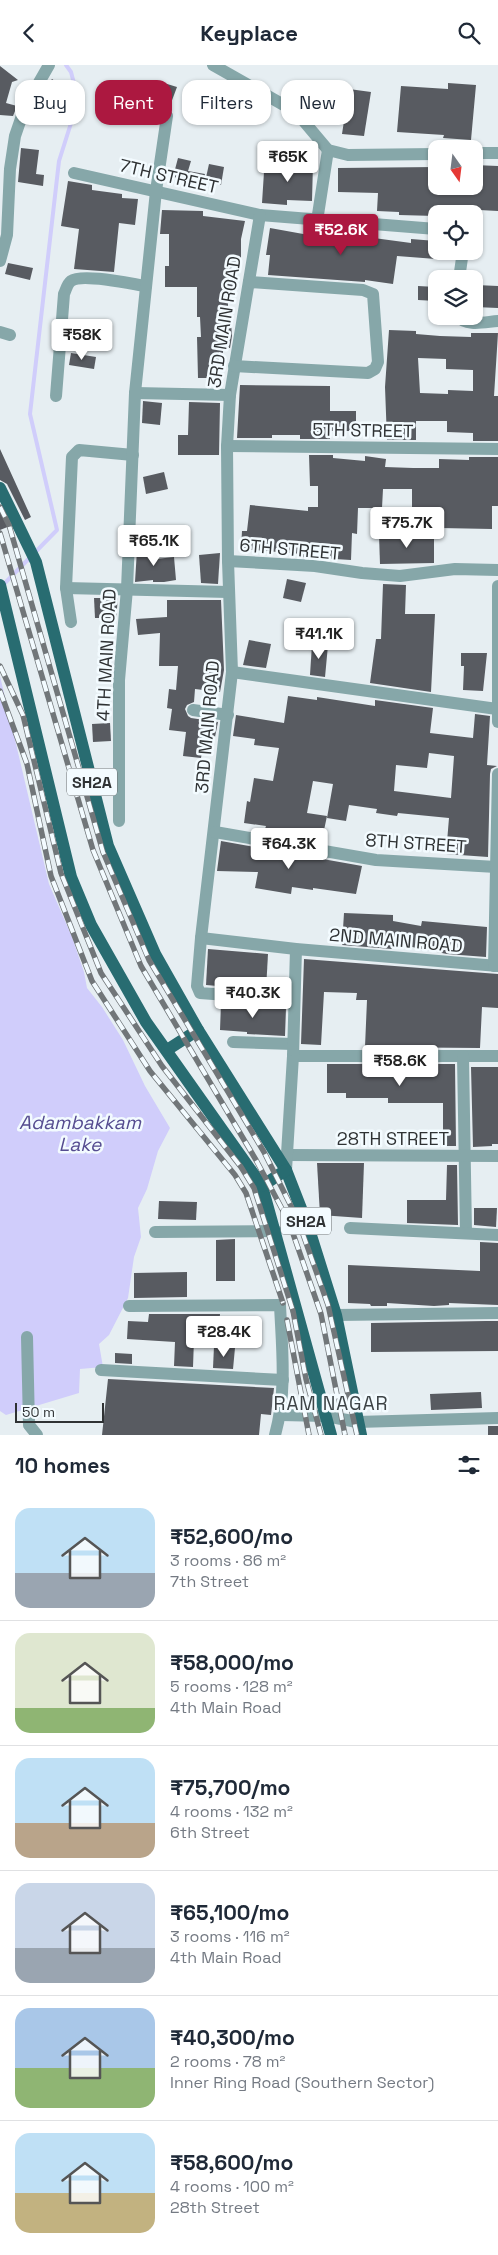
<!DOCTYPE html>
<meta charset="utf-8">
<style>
:root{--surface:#fff;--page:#f6f6f7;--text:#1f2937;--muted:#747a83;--line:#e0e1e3;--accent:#ac1840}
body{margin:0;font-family:"Space Grotesk",sans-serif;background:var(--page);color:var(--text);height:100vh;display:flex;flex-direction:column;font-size:19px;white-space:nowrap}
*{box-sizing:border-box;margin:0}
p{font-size:16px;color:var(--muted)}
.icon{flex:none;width:28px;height:28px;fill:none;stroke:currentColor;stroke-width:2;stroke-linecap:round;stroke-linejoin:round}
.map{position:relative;height:1370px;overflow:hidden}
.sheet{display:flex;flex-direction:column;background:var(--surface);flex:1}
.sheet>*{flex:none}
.top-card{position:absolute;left:15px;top:15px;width:469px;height:45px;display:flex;gap:10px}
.needle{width:32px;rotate:166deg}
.buttons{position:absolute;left:428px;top:75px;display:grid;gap:10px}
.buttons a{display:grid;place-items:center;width:55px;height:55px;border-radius:10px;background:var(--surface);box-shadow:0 1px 4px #0004;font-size:25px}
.scale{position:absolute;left:15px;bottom:12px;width:89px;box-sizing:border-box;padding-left:5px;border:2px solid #2f3234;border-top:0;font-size:14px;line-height:18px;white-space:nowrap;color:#2f3234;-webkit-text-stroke:4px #f3fbff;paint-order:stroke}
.price{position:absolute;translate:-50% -42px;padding:0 11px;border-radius:5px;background:#fff;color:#222;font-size:16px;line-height:32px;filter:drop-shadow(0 1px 2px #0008)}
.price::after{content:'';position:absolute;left:50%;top:30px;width:15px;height:11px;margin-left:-8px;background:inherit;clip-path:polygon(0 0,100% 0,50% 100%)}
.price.active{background:var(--accent);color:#fff}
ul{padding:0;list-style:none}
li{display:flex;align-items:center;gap:15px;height:125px;padding:0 15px}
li+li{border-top:1px solid var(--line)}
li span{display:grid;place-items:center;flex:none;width:140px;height:100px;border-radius:15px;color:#555}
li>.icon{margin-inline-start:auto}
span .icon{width:60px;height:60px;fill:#fffc;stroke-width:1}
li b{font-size:21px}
h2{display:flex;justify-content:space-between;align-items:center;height:60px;padding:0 15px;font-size:21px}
.pill{padding:0 18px;border-radius:15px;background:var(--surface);box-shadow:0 1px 4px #0004;font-size:18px;line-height:45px}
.pill.active{background:var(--accent);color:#fff}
header{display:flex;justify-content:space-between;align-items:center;height:65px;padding:0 15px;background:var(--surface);font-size:22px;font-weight:700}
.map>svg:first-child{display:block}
.water{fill:#d0cdfb}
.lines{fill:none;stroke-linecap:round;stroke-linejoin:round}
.stream{stroke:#d0cdfb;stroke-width:4}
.building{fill:#585b61;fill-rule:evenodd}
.minor{stroke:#86a7a9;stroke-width:12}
.major{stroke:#286c71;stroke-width:12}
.rail-casing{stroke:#717679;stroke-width:5.5}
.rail{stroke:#f3fbff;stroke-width:4;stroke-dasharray:11;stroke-linecap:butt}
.labels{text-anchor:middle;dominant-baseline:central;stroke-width:5;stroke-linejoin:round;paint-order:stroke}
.shield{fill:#f3fbff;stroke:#6a6e71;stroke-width:1}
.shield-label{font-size:16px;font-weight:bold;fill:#2f3234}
.street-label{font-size:18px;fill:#2f3234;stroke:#f3fbff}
.water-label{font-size:19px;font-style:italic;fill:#554c90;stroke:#f3fbff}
.neighbourhood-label{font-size:19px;letter-spacing:1px;fill:#3d4346;stroke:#f3fbff}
</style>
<header><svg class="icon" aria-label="back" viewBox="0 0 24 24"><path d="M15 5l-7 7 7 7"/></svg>Keyplace<svg class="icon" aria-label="search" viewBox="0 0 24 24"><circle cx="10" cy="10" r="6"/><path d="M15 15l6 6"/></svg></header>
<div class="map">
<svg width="498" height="1370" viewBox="0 0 498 1370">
<rect width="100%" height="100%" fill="#e6eef2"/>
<polygon class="water" points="0,611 49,819 72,872 84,907 87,923 102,942 123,975 145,1021 170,1063 158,1086 147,1124 138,1143 141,1172 134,1192 128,1233 109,1270 99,1279 103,1302 80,1304 79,1328 6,1350 0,1346"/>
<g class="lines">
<polyline class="stream" points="2,521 57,465 30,349 59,96 72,55 76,26 71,7 66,0"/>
</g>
<g class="building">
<polygon points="0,1 18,15 12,17 6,38 17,41 13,51 0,50"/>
<polygon points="52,14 63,22 41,50 33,44 40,32 44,35 41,30"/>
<polygon points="154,15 177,22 171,38 149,31"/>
<polygon points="448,18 476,20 471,75 443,73 444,70 397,67 401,21 448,24"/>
<polygon points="349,24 371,27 364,71 342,69"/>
<polygon points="21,83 39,85 36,109 44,110 43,121 18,117"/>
<polygon points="178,93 191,96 188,106 205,109 201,125 187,122 188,115 173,112"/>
<polygon points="288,97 313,98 312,136 287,135 287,140 262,138 264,107"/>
<polygon points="209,99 224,102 221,120 205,117"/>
<polygon points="474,100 498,101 498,146 479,145 479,149 436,149 436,151 399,150 399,147 377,146 378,128 338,127 338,103 436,102 436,121 474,121"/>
<polygon points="68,116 92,120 92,125 122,129 122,133 138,134 135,160 119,158 114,207 74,204 79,164 61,161"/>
<polygon points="162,145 203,146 203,151 245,156 241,174 241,194 237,194 237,222 228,222 228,258 231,258 232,271 230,283 223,283 223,288 219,287 219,313 198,313 197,272 201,272 200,252 197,252 197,222 165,222 165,201 169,201 169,169 160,169"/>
<polygon points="270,163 342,176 344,169 411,178 411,174 436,176 436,194 397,191 393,219 365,215 365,217 268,210 270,190 266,190"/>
<polygon points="8,198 33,203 30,215 5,209"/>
<polygon points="476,220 498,221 498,243 475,242"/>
<polygon points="418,221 436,222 436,236 418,235"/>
<path d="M 389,265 L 416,266 L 416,269 L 440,271 L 471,272 L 471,268 L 498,268 L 494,331 L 498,331 L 498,376 L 473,376 L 473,368 L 447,367 L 447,356 L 416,356 L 416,375 L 387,375 L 385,322 ZM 418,293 L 446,294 L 446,304 L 473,305 L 473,326 L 448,325 L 448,329 L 420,328 Z"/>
<polygon points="71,288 96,292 94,304 69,300"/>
<polygon points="240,320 330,321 330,346 356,346 356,366 330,366 330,374 300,374 300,370 272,370 272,373 237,373"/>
<polygon points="143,336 162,338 160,360 142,358"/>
<polygon points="189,337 220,338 219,390 178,390 178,370 188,370"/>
<polygon points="0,384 31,452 25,455 7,419 0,415"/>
<polygon points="309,390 333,390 333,393 365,396 365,391 386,394 385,402 413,403 439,403 439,394 469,395 469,392 498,392 498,441 492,441 492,464 440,463 440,442 412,443 412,424 383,424 382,443 358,443 357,469 352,468 351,495 301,492 302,489 241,484 242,466 247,466 250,440 308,446 308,442 318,442 318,421 310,421"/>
<polygon points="164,407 168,424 146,429 143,412"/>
<polygon points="0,442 10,461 0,465"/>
<polygon points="379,470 434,470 434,498 380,499"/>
<polygon points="155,484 156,494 174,492 176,515 164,517 153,517 153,515 135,517 137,485"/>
<polygon points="220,488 218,519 201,518 199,490"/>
<polygon points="287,514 306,518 301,537 283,533"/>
<polygon points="383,519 406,520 405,549 435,549 431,627 370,618 376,574 381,574"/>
<polygon points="94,533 118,533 116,553 95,553"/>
<polygon points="167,535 221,535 224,605 220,627 195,624 194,637 187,640 185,644 188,651 191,653 218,657 215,672 205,670 201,693 183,691 186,667 169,665 172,644 167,643 169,624 176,625 178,601 159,601 160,568 138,570 136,554 167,552"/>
<polygon points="249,575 271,579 266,603 243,600"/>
<polygon points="312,579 328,580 325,612 310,610"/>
<polygon points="461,588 487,588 483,626 463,625 464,601 461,601"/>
<path d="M 288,631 L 317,635 L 317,632 L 375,641 L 375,635 L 433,643 L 430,668 L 473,673 L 475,649 L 490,651 L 487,700 L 497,701 L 491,704 L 490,709 L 488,792 L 446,789 L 449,753 L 398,748 L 397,751 L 376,748 L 377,744 L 349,740 L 346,756 L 327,753 L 333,719 L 313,716 L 307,748 L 327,751 L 323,770 L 304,767 L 303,774 L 264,767 L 266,761 L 244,758 L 247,736 L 250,737 L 254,713 L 273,716 L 279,683 L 254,680 L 255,674 L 233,671 L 236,650 L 284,658 ZM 429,688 L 454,691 L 451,733 L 394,726 L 396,700 L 427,703 Z"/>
<polygon points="110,658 111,676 93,677 92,659"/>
<polygon points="221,776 362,801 356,829 313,823 313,825 292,822 291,829 255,823 258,807 217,806"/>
<polygon points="344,848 393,850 393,856 421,861 422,856 487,862 486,892 447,889 392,878 392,884 342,880"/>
<polygon points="208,884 268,889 266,925 206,920"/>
<polygon points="304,894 498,909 498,943 482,942 480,983 365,982 367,935 356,935 357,928 324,927 321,980 301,979"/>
<polygon points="221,938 286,943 285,971 247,969 247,967 220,965"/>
<polygon points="327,999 455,999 456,1081 443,1081 443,1038 388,1038 388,1033 346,1033 346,1028 327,1028"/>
<polygon points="471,1002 498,1002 498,1079 492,1079 492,1081 473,1082"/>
<polygon points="317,1098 364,1098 362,1153 320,1150"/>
<polygon points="447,1100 457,1100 458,1160 407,1158 407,1135 446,1135"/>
<polygon points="159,1136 197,1137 196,1155 158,1154"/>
<polygon points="474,1143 497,1143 496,1162 474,1160"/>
<polygon points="235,1174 235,1216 216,1216 216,1175"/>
<polygon points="480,1177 498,1178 498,1240 449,1238 449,1240 434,1241 387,1238 387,1241 371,1241 370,1239 348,1238 348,1200 480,1206"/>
<polygon points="187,1207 187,1232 134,1233 134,1208"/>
<polygon points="149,1249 220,1249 218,1275 194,1274 193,1302 174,1301 175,1277 127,1274 128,1256 148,1257"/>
<polygon points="486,1256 498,1256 498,1286 371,1287 371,1258"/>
<polygon points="214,1281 235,1283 233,1304 213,1303"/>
<polygon points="115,1288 132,1289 132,1299 115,1298"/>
<polygon points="108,1314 274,1323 271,1350 261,1349 259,1370 102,1370"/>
<polygon points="481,1327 482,1343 431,1345 430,1329"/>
<rect x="488" y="1361" width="10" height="9"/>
</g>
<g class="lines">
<g class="minor">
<polyline points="213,0 296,47 328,85 348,90 436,89"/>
<polyline points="474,88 498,88"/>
<polyline points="74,108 260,150 436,164"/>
<polyline points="260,150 230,330 227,381 228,496 232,607 201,873 296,884 498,901"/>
<polyline points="317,156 328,85"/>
<polyline points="0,196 7,170 10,104 15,71 25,42 49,0"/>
<polyline points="459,214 463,186"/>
<path d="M 457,251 C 467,262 484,257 498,256"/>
<polyline points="0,267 10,270"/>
<polyline points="234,301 368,308 375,304 378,297 373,229 363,225 249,217"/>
<polyline points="135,328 230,330"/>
<path d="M 56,331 L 64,229 C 66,225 67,219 71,216 C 82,208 132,219 146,221"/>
<polyline points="227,381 498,384"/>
<polyline points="228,496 315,501 362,508 400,511 455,504 498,505"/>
<polyline points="498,521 498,657"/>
<polyline points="66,523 228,527"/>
<polyline points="71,557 66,523 72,392 79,385 133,390"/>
<polyline points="232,607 497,644"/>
<polyline points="193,645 228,650"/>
<polyline points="119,756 119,615 127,524 135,328 156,126 167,51 125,42"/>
<polyline points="215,767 376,795 496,802"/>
<polyline points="201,873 197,921 200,928 294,935"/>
<polyline points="494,901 498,709"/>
<polyline points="233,977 293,979"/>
<polyline points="293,991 498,991"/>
<polyline points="463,991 466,1168"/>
<polyline points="287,1090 498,1091"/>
<polyline points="286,1105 293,991 296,884"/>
<polyline points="350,1163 498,1170"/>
<polyline points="155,1167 276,1166"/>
<path d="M 129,1241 L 280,1240 C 282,1284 287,1327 275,1370"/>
<polyline points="336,1250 498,1248"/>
<polyline points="27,1272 29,1360 37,1370"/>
<polyline points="101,1305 283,1315"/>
<polyline points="281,1350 326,1351 357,1357 498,1353"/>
</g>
<g class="major">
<polyline points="0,423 36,497 108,781 155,889 198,965 286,1105 309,1164 336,1250 361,1370"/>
<polyline points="0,520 71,812 91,860 146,957 262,1121 331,1370"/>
<polyline points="167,985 198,965"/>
<polyline points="262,1121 286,1105"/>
</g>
<g class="rail-casing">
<g id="rail">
<polyline points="0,442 9,460 103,787 149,895 264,1087 298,1155 328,1240 357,1370"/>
<polyline points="0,468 93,785 141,901 256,1095 289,1157 321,1249 345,1370"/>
<polyline points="0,601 23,650 61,808 101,908 162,1001 241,1102 254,1123 293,1246 306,1314 321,1370"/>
<polyline points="0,626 27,699 51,811 92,916 150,1006 235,1110 246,1128 283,1238"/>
<polyline points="287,1255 309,1370"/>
</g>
</g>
<use href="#rail" class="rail"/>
</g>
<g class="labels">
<g class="shield">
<rect x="67" y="703.5" width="50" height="27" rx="4"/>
<rect x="281" y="1142.5" width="50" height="27" rx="4"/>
</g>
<g class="shield-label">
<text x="92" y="717">SH2A</text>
<text x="306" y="1156">SH2A</text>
</g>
<g class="street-label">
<text transform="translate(169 111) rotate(13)">7TH STREET</text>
<text transform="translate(224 257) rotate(-81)">3RD MAIN ROAD</text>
<text transform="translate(363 365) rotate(1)">5TH STREET</text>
<text transform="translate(290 484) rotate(5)">6TH STREET</text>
<text transform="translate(106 590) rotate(-87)">4TH MAIN ROAD</text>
<text transform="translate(207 662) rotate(-85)">3RD MAIN ROAD</text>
<text transform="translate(416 778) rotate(4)">8TH STREET</text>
<text transform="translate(396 875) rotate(5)">2ND MAIN ROAD</text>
<text x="393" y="1073">28TH STREET</text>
</g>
<g class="water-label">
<text x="80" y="1057">Adambakkam<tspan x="80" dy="22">Lake</tspan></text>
</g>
<g class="neighbourhood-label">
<text x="331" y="1338">RAM NAGAR</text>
</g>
</g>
</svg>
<div class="buttons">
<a><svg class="needle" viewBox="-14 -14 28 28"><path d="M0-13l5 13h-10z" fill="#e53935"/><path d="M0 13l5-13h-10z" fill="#747a83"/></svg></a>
<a><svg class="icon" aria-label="locate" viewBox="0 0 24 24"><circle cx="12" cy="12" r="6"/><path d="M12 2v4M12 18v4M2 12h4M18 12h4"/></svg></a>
<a><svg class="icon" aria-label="layers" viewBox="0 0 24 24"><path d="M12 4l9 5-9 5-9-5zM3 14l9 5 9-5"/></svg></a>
</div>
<div class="scale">50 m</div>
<b class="price" style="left:288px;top:118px">₹65K</b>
<b class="price active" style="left:341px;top:191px">₹52.6K</b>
<b class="price" style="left:82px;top:296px">₹58K</b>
<b class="price" style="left:407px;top:484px">₹75.7K</b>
<b class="price" style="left:154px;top:502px">₹65.1K</b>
<b class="price" style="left:319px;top:595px">₹41.1K</b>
<b class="price" style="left:289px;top:805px">₹64.3K</b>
<b class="price" style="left:253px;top:954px">₹40.3K</b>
<b class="price" style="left:400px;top:1022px">₹58.6K</b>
<b class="price" style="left:224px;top:1293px">₹28.4K</b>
<div class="top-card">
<a class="pill">Buy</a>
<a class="pill active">Rent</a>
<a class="pill">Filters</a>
<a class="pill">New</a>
</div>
</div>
<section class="sheet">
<h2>10 homes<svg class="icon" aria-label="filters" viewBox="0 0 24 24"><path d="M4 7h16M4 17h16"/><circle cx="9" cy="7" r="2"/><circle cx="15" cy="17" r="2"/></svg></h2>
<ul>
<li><span style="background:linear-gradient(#bfe0f5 65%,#9aa5b1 0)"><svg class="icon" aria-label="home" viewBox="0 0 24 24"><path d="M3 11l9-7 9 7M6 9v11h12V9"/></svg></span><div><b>₹52,600/mo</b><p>3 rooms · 86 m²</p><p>7th Street</p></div></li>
<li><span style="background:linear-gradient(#dfe7d0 75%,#8fb573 0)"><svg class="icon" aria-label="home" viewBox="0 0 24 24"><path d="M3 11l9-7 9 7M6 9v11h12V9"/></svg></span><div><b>₹58,000/mo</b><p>5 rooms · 128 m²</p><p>4th Main Road</p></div></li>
<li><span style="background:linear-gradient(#bfe0f5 65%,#b9a48a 0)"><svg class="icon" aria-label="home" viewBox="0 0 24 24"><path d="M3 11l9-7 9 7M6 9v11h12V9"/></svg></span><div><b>₹75,700/mo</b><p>4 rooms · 132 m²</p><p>6th Street</p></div></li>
<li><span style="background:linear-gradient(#c9d6e8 65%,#9aa5b1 0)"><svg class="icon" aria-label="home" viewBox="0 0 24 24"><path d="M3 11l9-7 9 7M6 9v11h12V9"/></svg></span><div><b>₹65,100/mo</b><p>3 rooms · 116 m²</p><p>4th Main Road</p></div></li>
<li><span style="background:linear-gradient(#a9c7e8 60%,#8fb573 0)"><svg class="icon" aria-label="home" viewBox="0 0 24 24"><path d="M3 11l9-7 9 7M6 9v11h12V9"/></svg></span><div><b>₹40,300/mo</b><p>2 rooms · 78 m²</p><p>Inner Ring Road (Southern Sector)</p></div></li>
<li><span style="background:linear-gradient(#bfe0f5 60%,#c2b280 0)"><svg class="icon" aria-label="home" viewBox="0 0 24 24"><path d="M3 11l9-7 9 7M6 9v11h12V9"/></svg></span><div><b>₹58,600/mo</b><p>4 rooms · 100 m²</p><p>28th Street</p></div></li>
</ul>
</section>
